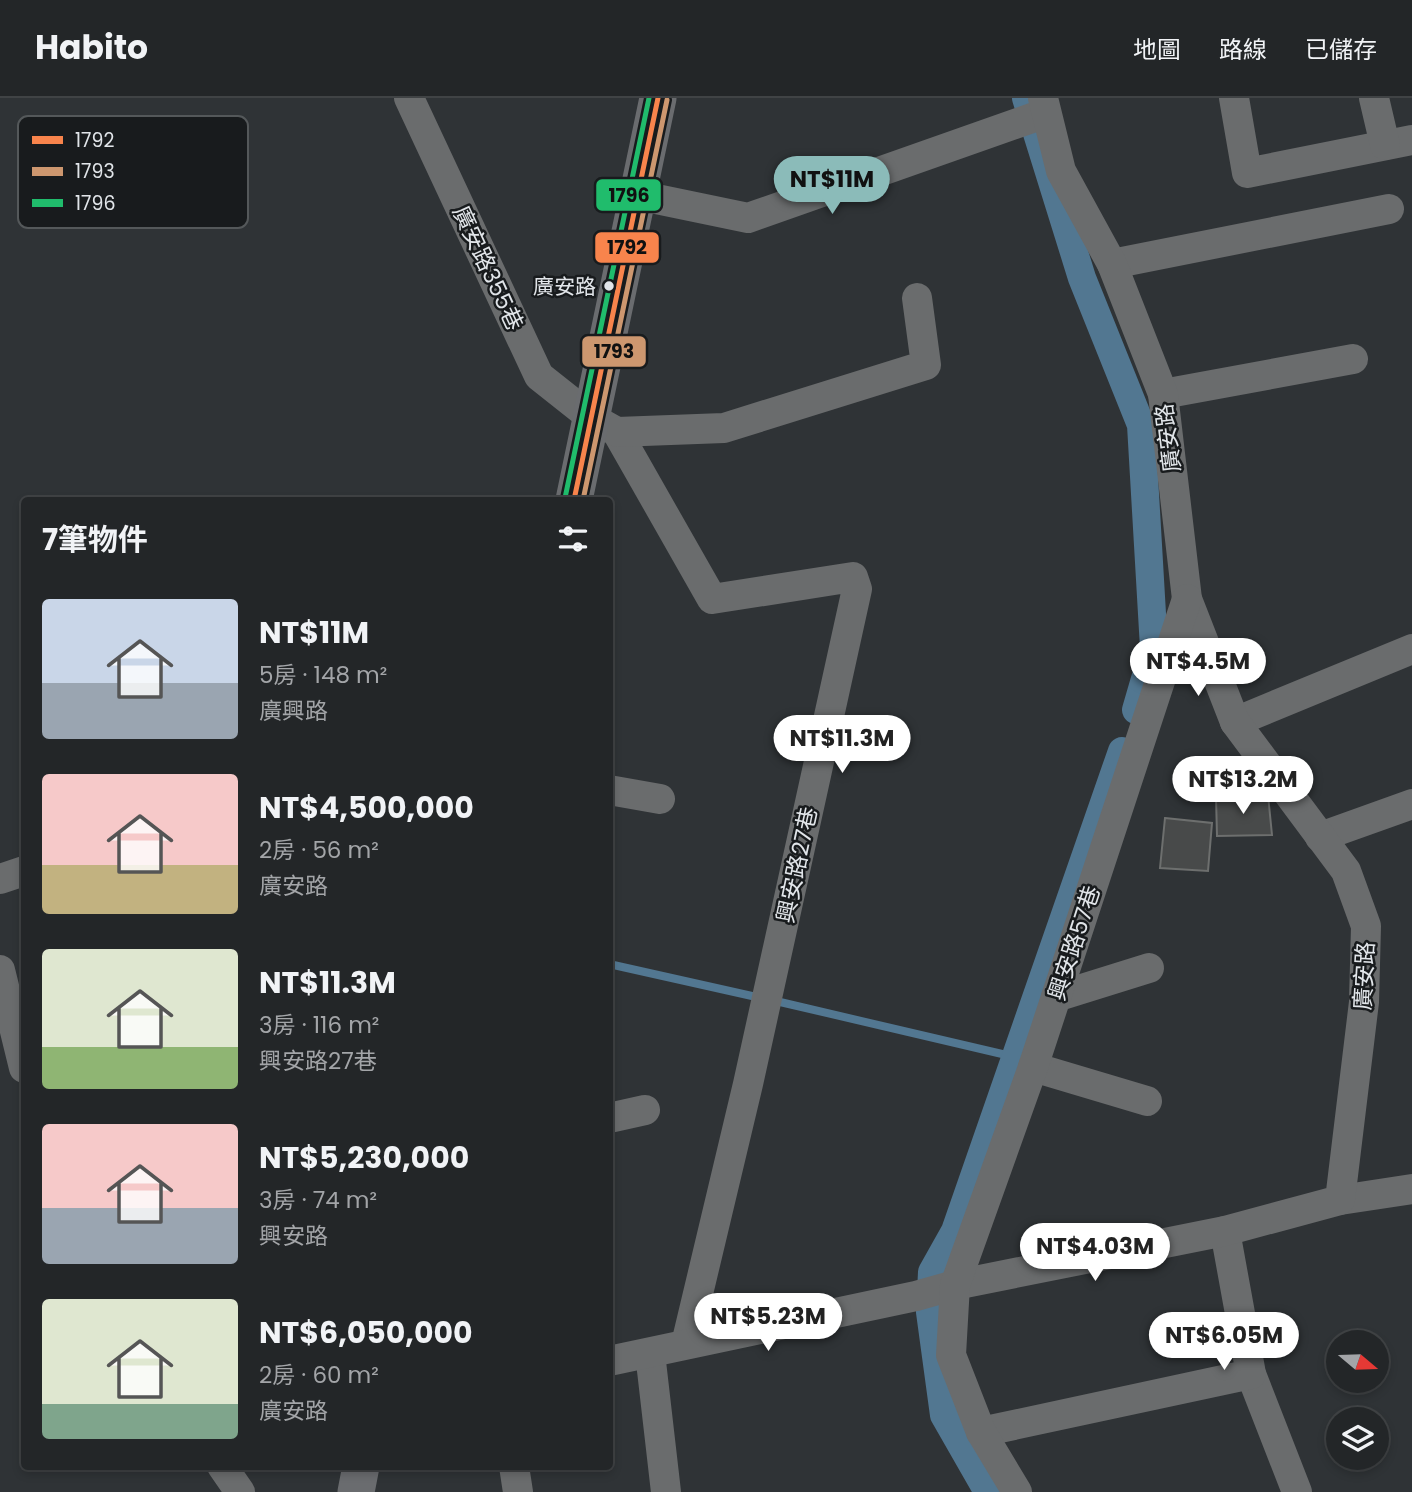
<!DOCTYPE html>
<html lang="zh-TW">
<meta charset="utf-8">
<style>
:root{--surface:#232628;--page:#2b2e30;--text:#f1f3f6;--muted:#a3a5a8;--line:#404345;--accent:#8bbbb9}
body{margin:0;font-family:Poppins,"Noto Sans TC",sans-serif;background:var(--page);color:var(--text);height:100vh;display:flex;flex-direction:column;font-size:26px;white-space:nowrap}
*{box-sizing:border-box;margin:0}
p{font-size:23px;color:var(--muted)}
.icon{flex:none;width:38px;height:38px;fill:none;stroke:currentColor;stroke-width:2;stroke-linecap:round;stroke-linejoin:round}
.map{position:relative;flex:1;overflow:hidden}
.details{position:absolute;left:21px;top:399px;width:592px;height:973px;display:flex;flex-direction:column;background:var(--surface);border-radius:7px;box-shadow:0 4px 10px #0003,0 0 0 2px var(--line)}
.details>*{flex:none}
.needle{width:46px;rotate:109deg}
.controls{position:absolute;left:1326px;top:1232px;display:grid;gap:14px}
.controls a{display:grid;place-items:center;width:63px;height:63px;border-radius:50%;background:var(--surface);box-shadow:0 4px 10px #0003,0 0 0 2px var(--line);font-size:35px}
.price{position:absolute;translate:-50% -60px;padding:0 16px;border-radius:24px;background:#fff;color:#222;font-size:23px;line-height:46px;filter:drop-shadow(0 2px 4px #0008)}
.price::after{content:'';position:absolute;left:50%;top:42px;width:21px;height:16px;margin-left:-10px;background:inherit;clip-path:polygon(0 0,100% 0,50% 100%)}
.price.current{background:var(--accent);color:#111}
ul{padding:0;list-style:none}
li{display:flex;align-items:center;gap:21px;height:175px;padding:0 21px}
li span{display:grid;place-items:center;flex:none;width:196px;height:140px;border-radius:7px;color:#555}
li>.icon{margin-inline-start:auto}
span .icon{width:84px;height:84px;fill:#fffc;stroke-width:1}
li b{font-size:30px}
h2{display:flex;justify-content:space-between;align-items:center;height:84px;padding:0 21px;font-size:30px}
header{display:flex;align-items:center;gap:42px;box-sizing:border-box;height:98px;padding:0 35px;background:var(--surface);border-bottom:2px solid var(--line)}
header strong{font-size:33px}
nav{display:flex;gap:38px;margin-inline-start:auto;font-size:24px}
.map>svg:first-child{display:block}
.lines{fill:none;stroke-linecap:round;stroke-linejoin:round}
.stream{stroke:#527791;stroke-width:8}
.canal{stroke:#527791;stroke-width:28}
.building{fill:#484a4a;stroke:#6d6f6e;stroke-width:2}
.minor{stroke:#6a6c6d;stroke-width:30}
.major{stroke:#6a6c6f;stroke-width:37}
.bus-1-casing{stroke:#181b1d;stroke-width:10}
.bus-2-casing{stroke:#181b1d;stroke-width:10}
.bus-3-casing{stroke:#181b1d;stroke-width:10}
.bus-1{stroke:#f8844c;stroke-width:5}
.bus-2{stroke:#cd976f;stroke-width:5}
.bus-3{stroke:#20bc6c;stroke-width:5}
.bus-dot{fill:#e1e5e9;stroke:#181b1d;stroke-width:2.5}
.labels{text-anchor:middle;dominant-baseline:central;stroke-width:5;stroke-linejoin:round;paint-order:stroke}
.bus-label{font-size:21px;fill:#e1e5e9;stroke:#181b1d;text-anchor:end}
.street-label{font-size:23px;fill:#e1e5e9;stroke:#181b1d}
.key{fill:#181b1d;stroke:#54585a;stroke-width:2}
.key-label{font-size:19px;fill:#e1e5e9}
.line-badge{stroke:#181b1d;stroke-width:2.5}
.pale-badge-label{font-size:19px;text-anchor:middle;font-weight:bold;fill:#111}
</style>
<header>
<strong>Habito</strong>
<nav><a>地圖</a><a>路線</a><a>已儲存</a></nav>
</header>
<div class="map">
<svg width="1412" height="1394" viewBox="0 0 1412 1394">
<rect width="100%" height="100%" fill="#2f3336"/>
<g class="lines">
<g class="stream">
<polyline points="609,866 752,898"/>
<polyline points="780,904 1015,959"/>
</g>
<g class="canal">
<polyline points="1026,0 1082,180 1141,327 1154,550 1136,612"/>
<polyline points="988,1394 944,1317 930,1214 932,1174 955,1133 1122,653"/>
</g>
</g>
<g class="building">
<polygon points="1268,697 1272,737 1217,738 1216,699"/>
<polygon points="1165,720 1212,725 1208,773 1160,770"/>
</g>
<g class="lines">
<g class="minor">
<polyline points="409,0 539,278 592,320 617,334 712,501 853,479 857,491 748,986 686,1246"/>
<polyline points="1234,0 1247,75 1412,42"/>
<polyline points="1374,0 1385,47"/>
<polyline points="637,97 748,120 1046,15"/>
<polyline points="1112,166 1389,111"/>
<polyline points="1163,296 1353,261"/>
<polyline points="617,334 724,330 926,267 917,200"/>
<polyline points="1235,624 1412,551"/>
<polyline points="609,692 660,701"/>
<polyline points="1320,739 1412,706"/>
<polyline points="0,781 24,773"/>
<polyline points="0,872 24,970"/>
<polyline points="1056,899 1149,870"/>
<polyline points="1033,969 1147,1003"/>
<polyline points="609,1020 645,1012"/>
<polyline points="1340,1102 1412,1091"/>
<polyline points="1225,1133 1251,1276 1297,1394"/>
<polyline points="650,1255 666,1394"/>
<polyline points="609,1263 916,1198 955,1187 1225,1133 1340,1102 1364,904 1366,828 1346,773 1235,624 1187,501 1163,296 1112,166 1061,73 1043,0"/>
<polyline points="981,1334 1251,1276"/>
<polyline points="222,1368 240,1394"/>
<polyline points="514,1368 518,1394"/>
<polyline points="1017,1394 981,1334 951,1257 955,1187 1033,969 1187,501"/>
</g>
<g class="major">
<polyline points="574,402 658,0"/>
<polyline points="356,1394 361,1368"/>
</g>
<g class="bus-1-casing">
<polyline id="bus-1" points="574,402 658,0"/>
</g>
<g class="bus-2-casing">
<polyline id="bus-2" points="583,402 667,2"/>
</g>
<g class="bus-3-casing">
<polyline id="bus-3" points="565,400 649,0"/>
</g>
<use href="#bus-1" class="bus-1"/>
<use href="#bus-2" class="bus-2"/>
<use href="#bus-3" class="bus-3"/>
</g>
<circle class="bus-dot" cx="609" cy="188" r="6"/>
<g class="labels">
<g class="bus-label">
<text x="596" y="188">廣安路</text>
</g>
<g class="street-label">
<text transform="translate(488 170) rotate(65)">廣安路355巷</text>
<text transform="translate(1168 340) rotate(-97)">廣安路</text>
<text transform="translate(797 767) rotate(-78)">興安路27巷</text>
<text transform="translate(1074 845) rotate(-72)">興安路57巷</text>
<text transform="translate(1364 878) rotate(-87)">廣安路</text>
</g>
</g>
<rect x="18" y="18" width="230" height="112" rx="10" class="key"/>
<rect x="32" y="38" width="31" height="8" fill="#f8844c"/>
<rect x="32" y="69" width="31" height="9" fill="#cd976f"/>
<rect x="32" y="101" width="31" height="8" fill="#20bc6c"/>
<g class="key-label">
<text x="75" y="49">1792</text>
<text x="75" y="80">1793</text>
<text x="75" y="112">1796</text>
</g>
<g class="line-badge">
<rect x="595" y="80" width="67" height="34" rx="7" fill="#20bc6c"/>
<rect x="594" y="133" width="66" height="33" rx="7" fill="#f8844c"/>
<rect x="581" y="237" width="66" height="33" rx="7" fill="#cd976f"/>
</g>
<g class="pale-badge-label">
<text x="629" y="104">1796</text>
<text x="627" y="156">1792</text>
<text x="614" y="260">1793</text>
</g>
</svg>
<div class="controls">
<a><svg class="needle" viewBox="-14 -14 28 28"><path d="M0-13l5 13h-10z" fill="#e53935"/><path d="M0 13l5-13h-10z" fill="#a3a5a8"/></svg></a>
<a><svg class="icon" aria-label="layers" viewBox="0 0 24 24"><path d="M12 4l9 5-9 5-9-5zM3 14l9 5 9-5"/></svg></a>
</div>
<b class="price current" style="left:832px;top:118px">NT$11M</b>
<b class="price" style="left:1198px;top:600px">NT$4.5M</b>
<b class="price" style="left:842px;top:677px">NT$11.3M</b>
<b class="price" style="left:1243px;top:718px">NT$13.2M</b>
<b class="price" style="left:1095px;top:1185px">NT$4.03M</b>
<b class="price" style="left:768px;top:1255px">NT$5.23M</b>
<b class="price" style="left:1224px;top:1274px">NT$6.05M</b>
<section class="details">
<h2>7筆物件<svg class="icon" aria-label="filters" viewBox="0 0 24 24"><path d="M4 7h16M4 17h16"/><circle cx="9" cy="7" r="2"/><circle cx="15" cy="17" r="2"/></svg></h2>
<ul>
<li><span style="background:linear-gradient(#c9d6e8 60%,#9aa5b1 0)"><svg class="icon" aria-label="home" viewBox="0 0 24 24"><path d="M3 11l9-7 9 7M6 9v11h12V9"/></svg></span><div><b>NT$11M</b><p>5房 · 148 m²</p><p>廣興路</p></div></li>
<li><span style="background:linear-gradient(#f6c9c9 65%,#c2b280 0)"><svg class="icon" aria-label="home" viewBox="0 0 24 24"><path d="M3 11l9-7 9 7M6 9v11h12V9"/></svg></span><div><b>NT$4,500,000</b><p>2房 · 56 m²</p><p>廣安路</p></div></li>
<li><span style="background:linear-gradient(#dfe7d0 70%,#8fb573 0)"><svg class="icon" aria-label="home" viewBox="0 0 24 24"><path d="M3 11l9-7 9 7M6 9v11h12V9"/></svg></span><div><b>NT$11.3M</b><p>3房 · 116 m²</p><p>興安路27巷</p></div></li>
<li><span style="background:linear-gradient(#f6c9c9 60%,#9aa5b1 0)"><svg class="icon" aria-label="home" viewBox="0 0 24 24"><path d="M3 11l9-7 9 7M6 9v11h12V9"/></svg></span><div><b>NT$5,230,000</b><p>3房 · 74 m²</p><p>興安路</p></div></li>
<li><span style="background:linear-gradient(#dfe7d0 75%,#7fa58c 0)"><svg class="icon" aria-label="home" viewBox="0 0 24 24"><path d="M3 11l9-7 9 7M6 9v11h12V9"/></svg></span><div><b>NT$6,050,000</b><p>2房 · 60 m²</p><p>廣安路</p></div></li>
</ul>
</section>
</div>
